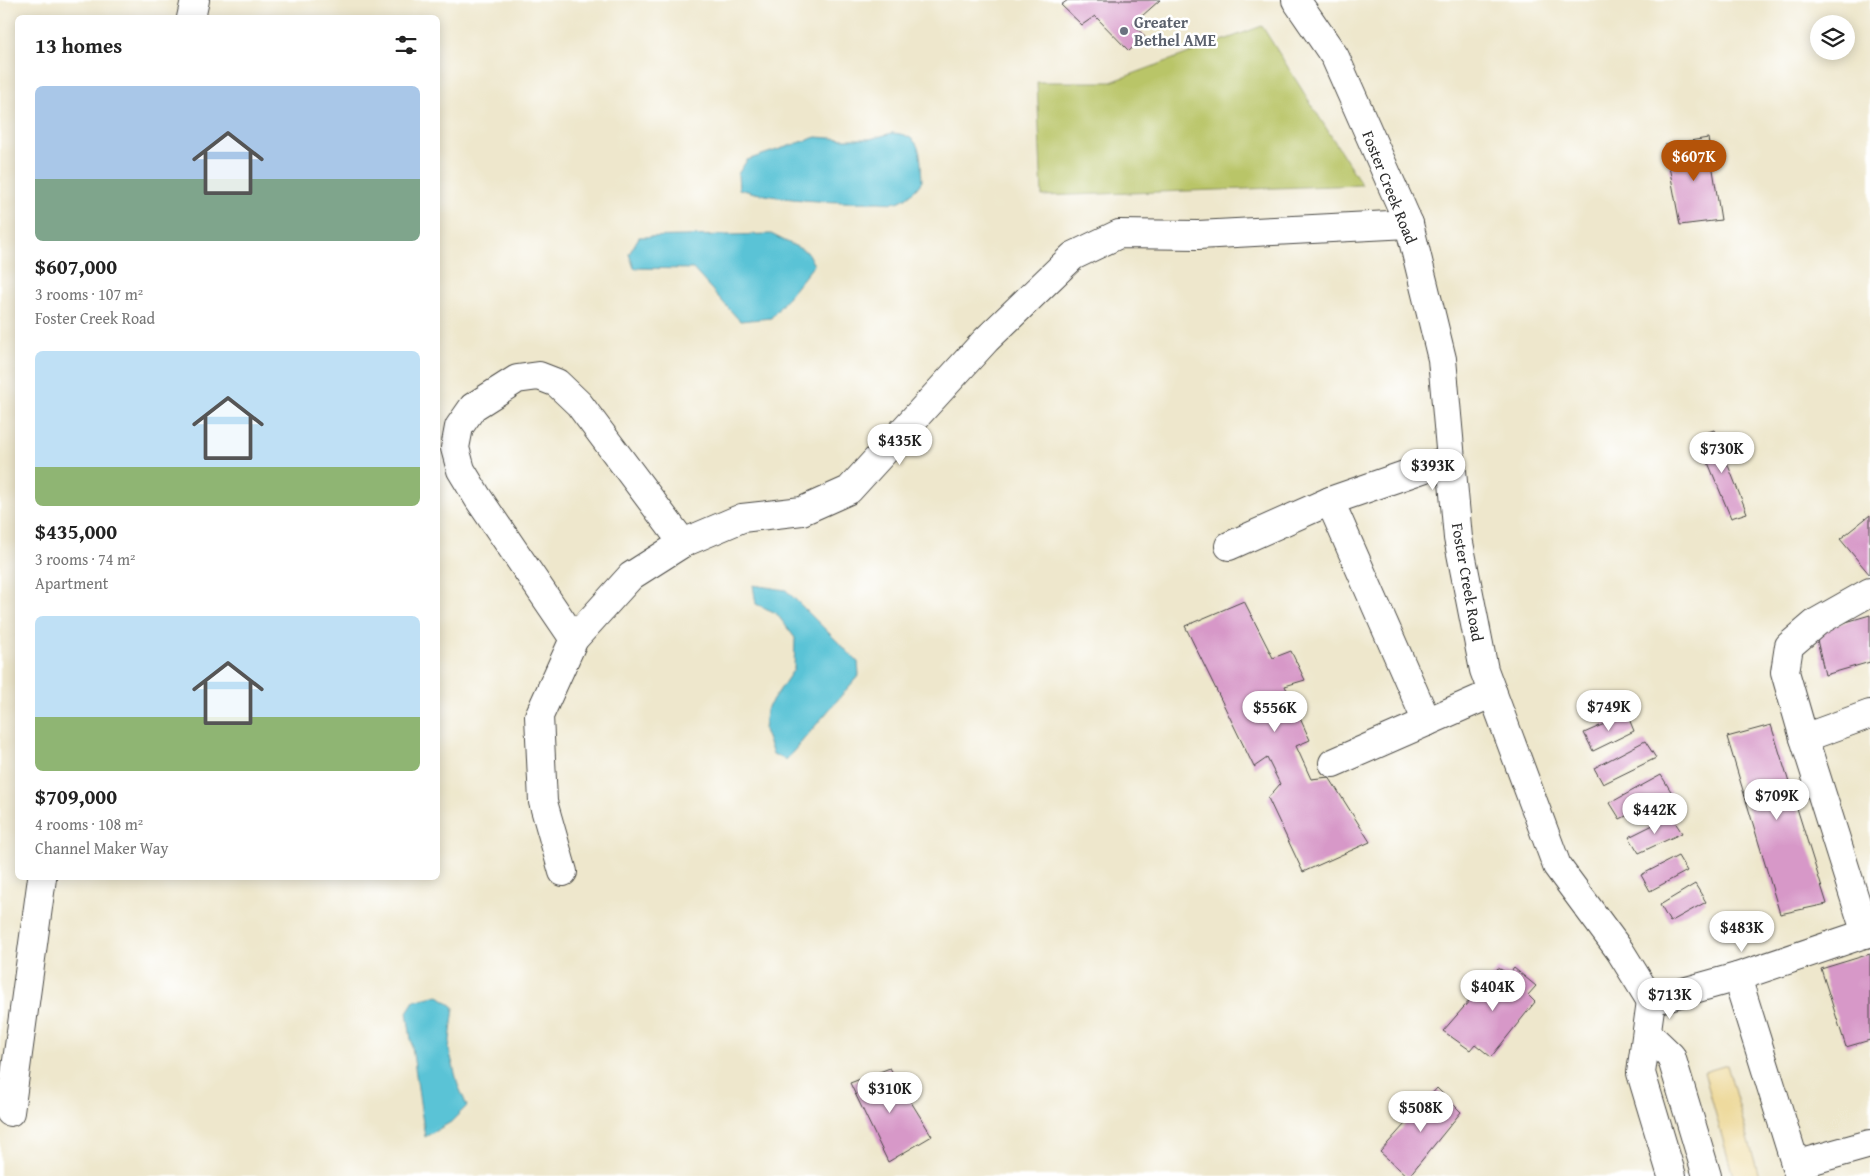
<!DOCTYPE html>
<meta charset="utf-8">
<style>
:root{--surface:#fff;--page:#f2f2f2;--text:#222;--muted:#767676;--accent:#b45309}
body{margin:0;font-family:"Gentium Book Plus",serif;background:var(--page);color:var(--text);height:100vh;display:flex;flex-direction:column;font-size:19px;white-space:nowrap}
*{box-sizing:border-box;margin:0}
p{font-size:16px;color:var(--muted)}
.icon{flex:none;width:28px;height:28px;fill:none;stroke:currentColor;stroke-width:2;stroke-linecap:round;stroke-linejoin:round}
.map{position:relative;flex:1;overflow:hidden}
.details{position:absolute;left:15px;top:15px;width:425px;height:865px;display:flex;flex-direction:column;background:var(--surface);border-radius:8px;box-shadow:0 2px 12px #0003}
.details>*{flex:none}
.tools{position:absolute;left:1810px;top:15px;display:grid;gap:10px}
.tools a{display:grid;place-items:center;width:45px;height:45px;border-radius:50%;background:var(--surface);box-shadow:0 2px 12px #0003;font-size:25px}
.price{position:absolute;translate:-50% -42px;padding:0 11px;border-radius:18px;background:#fff;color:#222;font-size:16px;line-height:32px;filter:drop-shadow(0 1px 2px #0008)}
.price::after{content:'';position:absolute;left:50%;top:30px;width:15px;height:11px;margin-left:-8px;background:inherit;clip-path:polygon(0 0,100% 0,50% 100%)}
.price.active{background:var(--accent);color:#fff}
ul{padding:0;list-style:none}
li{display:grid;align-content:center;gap:10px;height:265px;padding:0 20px}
li span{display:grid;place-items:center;height:155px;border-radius:8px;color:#555}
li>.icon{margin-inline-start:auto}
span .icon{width:90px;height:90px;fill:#fffc;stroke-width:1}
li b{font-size:21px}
h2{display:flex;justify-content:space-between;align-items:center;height:60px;padding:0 20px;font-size:21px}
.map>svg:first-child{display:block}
.green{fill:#b9c567;stroke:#727849}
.sand{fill:#eeda9e;stroke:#8c8264}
.water{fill:#5ac3d6;stroke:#427780}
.building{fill:#d798c8}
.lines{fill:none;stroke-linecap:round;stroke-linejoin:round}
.minor-casing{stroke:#484743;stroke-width:30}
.minor{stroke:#fff;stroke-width:28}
.worship-dot{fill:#6b7280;stroke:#fff;stroke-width:2}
.labels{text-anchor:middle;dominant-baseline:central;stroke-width:5;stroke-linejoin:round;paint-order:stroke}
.worship-label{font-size:16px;font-weight:bold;fill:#5b616d;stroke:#fff;text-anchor:start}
.street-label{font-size:16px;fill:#2b2b2b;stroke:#fff}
</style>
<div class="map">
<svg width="1870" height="1176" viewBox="0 0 1870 1176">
<rect width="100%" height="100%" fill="#fff"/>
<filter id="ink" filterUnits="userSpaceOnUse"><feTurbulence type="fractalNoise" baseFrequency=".02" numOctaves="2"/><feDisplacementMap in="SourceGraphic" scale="10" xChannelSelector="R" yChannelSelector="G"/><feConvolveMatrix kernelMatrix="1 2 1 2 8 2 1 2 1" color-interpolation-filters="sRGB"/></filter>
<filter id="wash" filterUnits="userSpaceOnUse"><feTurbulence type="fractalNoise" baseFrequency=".0096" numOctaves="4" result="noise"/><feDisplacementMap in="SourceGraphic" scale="20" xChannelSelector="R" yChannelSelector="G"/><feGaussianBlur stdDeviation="1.12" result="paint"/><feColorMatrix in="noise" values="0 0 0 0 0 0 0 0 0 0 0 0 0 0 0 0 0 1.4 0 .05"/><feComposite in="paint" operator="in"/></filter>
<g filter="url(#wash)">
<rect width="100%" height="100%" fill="#eee7cc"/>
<polygon class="green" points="1262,26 1362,185 1042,196 1037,82 1111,82"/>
<polygon class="sand" points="1727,1065 1759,1176 1733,1176 1704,1072"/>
<g class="water">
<path d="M 892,133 C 924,135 920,155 922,181 C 917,189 909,197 900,201 C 894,204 883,202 877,202 C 834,203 780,201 739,189 L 738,174 L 747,160 L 816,137 L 845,139 L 870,139 Z"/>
<polygon points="771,234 807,252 814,265 771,318 740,321 693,269 634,268 629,254 639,237"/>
<polygon points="753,585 786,590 858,662 859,675 786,760 773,754 764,730 766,710 794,669 795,638 776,613 756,604"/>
<polygon points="438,995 454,1007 449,1049 458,1085 467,1106 451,1122 425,1137 407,1012 414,1001"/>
</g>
<g id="blocks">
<g class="building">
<polygon points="1068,0 1160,0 1133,24 1145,37 1129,51 1095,16 1082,25 1061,5"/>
<polygon points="1708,138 1721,220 1680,225 1665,145"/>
<polygon points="1714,430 1747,513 1731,518 1697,436"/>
<polygon points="1870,515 1870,575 1840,539"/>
<polygon points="1244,601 1273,658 1291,651 1305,680 1285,686 1310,740 1296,746 1311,779 1329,777 1370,842 1303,872 1268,798 1280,784 1267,758 1254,767 1185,626"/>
<polygon points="1870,615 1870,662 1825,675 1815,631"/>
<polygon points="1627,714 1634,731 1593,751 1584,733"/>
<polygon points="1771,725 1827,904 1780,914 1727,737"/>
<polygon points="1645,741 1656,758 1603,784 1594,768"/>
<polygon points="1661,775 1672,793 1620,819 1610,803"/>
<polygon points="1671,816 1682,833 1639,853 1629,837"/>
<polygon points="1678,856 1687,871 1650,891 1641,875"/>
<polygon points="1695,884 1706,902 1670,922 1660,905"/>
<polygon points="1870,954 1870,1040 1846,1047 1821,969"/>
<polygon points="1498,968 1509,974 1514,968 1536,986 1528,995 1535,1002 1491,1057 1475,1044 1470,1050 1443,1031"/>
<polygon points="890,1068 932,1136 888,1162 850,1083"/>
<polygon points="1437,1088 1461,1112 1409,1176 1407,1176 1380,1152"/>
</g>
</g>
</g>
<g filter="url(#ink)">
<use href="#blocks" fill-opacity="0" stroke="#484743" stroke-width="1"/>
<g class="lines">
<g class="minor-casing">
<g id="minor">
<polyline points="1296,0 1335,57 1409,224 1442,359 1458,538 1484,670 1557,866 1620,951 1651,1001 1737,977 1870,932"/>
<polyline points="191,18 195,0"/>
<polyline points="1229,546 1330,501"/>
<polyline points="574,639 478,498 461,470 455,448 459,427 473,407 517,379 539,376 557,383 579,404 683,543"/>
<polyline points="1427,722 1330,501 1451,459"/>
<polyline points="1804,738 1870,714"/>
<polyline points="1333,763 1493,693"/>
<polyline points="563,872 543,802 539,716 574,639 631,576 683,543 742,518 802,511 849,490 986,340 1073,256 1119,234 1198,235 1409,224"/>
<polyline points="1866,934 1804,738 1785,672 1789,646 1817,622 1870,592"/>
<polyline points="1737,977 1799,1176"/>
<polyline points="1651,1001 1641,1073 1672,1176"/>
<polyline points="1647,1033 1671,1056 1707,1176"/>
<polyline points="10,1112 42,878"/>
<polyline points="1795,1165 1870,1144"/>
</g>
</g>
<use href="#minor" class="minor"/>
</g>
</g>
<circle class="worship-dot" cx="1124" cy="31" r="5"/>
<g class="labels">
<g class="worship-label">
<text x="1134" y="22">Greater<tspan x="1134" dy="18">Bethel AME</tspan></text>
</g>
<g class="street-label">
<text transform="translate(1390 187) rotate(68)">Foster Creek Road</text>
<text transform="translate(1468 582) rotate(80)">Foster Creek Road</text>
</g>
</g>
</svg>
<div class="tools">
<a><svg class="icon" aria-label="layers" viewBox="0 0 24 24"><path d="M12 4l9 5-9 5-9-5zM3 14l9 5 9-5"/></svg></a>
</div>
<b class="price active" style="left:1694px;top:182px">$607K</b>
<b class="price" style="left:900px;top:466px">$435K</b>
<b class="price" style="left:1722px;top:474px">$730K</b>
<b class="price" style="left:1433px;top:491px">$393K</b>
<b class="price" style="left:1609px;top:732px">$749K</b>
<b class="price" style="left:1275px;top:733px">$556K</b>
<b class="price" style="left:1777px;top:821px">$709K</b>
<b class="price" style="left:1655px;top:835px">$442K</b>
<b class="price" style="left:1742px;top:953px">$483K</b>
<b class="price" style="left:1493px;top:1012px">$404K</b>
<b class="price" style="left:1670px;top:1020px">$713K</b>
<b class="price" style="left:890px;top:1114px">$310K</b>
<b class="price" style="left:1421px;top:1133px">$508K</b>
<section class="details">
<h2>13 homes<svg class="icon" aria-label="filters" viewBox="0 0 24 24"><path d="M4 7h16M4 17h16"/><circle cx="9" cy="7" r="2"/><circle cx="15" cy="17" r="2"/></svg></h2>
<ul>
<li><span style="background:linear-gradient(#a9c7e8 60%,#7fa58c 0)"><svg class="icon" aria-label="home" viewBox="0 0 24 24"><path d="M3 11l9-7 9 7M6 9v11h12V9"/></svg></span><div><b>$607,000</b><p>3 rooms · 107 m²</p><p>Foster Creek Road</p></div></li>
<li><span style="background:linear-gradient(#bfe0f5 75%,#8fb573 0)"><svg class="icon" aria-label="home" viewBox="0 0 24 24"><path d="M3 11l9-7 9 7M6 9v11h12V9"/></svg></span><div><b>$435,000</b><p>3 rooms · 74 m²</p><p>Apartment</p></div></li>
<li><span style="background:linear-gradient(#bfe0f5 65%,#8fb573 0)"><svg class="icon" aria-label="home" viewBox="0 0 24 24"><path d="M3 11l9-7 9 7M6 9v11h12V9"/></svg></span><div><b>$709,000</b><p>4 rooms · 108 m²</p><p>Channel Maker Way</p></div></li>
</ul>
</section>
</div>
